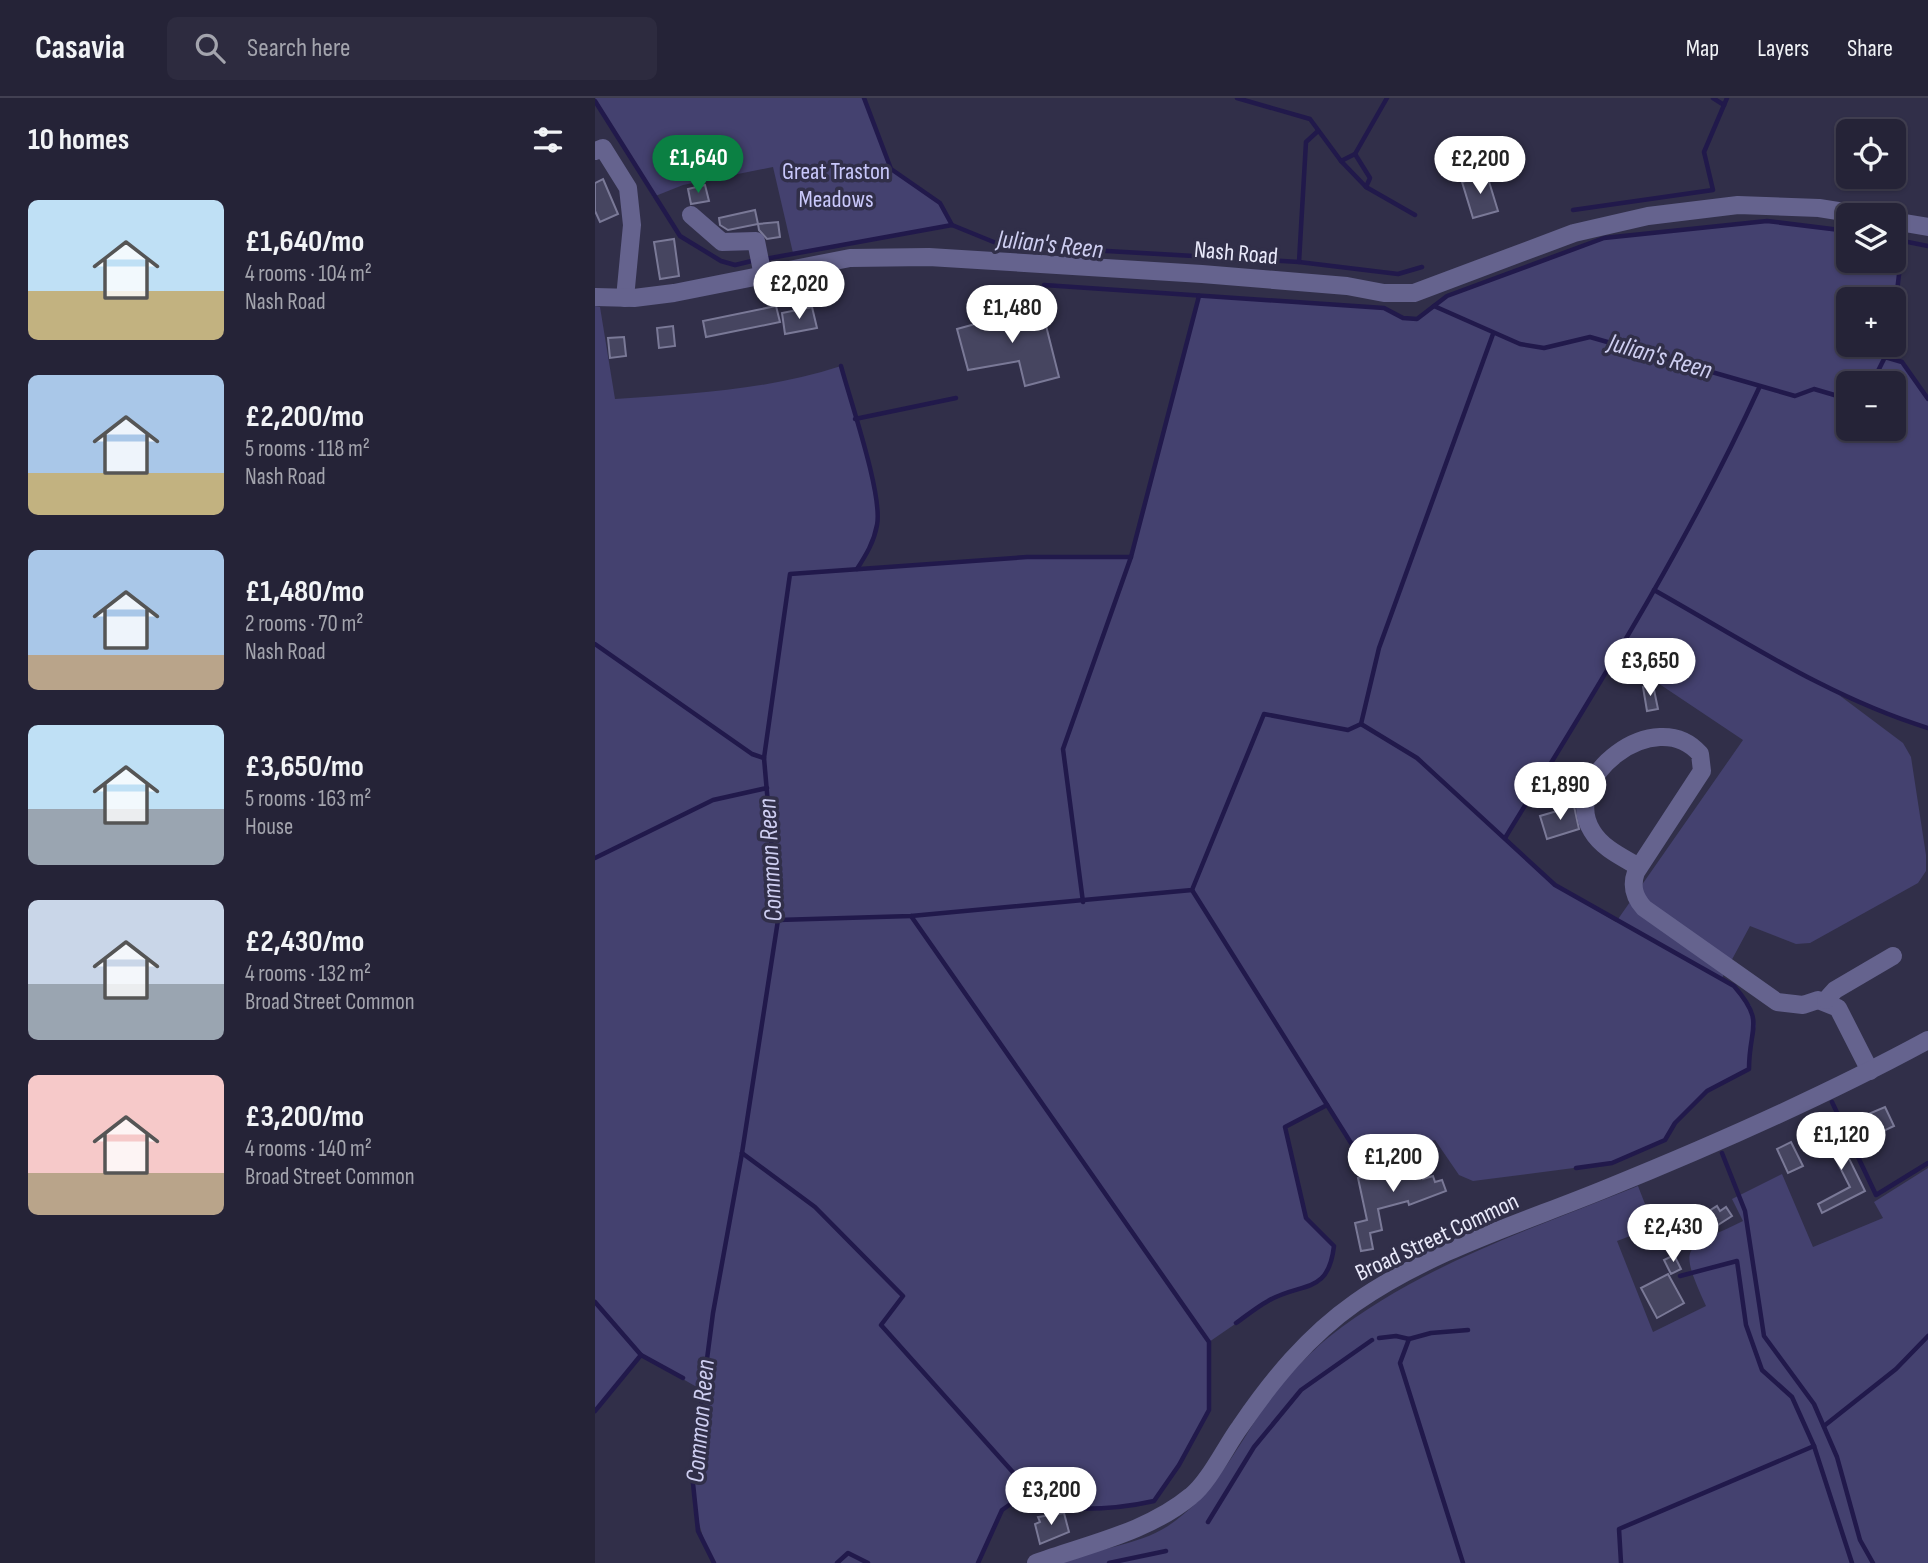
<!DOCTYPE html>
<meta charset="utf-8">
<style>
:root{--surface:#252337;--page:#2d2b3f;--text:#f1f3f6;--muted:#a3a4ad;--line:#424052;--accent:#0b8043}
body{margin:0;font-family:"Sofia Sans Condensed",sans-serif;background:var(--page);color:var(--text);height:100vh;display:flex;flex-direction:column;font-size:26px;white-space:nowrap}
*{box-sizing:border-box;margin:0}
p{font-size:23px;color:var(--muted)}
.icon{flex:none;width:38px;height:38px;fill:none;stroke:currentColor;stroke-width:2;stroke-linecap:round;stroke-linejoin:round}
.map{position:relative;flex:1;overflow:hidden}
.drawer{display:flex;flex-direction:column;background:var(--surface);width:595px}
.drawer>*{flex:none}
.controls{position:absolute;left:1241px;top:21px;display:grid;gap:14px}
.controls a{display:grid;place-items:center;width:70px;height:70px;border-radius:10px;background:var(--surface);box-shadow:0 2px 5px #0004,0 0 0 2px var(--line);font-size:35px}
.price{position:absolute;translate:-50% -60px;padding:0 16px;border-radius:24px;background:#fff;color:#222;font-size:23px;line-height:46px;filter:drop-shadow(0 2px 4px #0008)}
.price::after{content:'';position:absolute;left:50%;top:42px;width:21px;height:16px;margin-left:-10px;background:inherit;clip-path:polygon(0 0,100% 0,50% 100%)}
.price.on{background:var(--accent);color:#fff}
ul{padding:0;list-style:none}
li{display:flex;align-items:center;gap:21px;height:175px;padding:0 28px}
li span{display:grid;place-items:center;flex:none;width:196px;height:140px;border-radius:10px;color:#555}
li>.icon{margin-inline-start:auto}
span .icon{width:84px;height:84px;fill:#fffc;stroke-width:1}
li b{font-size:30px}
h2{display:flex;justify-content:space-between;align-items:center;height:84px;padding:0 28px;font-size:30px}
header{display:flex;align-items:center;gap:42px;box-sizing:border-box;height:98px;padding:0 35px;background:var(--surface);border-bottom:2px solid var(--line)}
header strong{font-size:33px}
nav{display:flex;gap:38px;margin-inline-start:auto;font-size:24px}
.search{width:490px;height:63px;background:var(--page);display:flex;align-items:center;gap:18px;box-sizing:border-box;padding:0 24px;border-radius:10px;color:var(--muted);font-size:26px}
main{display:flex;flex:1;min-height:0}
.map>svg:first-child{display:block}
.green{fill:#44416f;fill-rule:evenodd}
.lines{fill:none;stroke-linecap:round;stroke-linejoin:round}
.stream{stroke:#21194b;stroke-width:4.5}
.building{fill:#464560;stroke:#7a7997;stroke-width:2}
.minor{stroke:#65638e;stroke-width:18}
.labels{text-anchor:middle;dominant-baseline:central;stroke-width:7;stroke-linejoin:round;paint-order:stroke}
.park-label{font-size:24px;fill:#c9c8fb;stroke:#312f49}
.street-label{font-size:24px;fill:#e9e9fa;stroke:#312f49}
.water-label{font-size:26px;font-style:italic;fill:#cecef1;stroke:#312f49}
</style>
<header>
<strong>Casavia</strong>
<div class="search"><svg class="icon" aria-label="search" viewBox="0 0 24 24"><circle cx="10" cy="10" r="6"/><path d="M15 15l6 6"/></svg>Search here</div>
<nav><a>Map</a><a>Layers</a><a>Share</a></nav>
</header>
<main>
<section class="drawer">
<h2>10 homes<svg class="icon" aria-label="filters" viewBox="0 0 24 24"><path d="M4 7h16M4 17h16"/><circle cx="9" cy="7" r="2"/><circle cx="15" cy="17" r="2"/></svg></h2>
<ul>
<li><span style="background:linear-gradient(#bfe0f5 65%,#c2b280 0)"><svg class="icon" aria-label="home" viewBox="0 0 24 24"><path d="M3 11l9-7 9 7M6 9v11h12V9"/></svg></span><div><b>£1,640/mo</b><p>4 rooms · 104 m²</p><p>Nash Road</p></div></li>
<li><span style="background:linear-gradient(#a9c7e8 70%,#c2b280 0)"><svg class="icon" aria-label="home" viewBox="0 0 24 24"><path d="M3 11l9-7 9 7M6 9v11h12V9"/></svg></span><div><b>£2,200/mo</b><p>5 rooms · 118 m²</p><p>Nash Road</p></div></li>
<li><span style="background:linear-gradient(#a9c7e8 75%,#b9a48a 0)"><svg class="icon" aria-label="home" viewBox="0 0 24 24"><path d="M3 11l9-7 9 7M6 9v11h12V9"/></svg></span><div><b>£1,480/mo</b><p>2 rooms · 70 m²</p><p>Nash Road</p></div></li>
<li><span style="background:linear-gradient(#bfe0f5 60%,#9aa5b1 0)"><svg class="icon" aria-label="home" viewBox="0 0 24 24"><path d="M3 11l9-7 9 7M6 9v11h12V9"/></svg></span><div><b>£3,650/mo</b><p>5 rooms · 163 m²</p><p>House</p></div></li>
<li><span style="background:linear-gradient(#c9d6e8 60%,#9aa5b1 0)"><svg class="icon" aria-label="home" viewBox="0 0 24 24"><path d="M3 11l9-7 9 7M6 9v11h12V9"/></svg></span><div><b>£2,430/mo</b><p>4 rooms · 132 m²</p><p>Broad Street Common</p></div></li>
<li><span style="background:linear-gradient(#f6c9c9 70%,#b9a48a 0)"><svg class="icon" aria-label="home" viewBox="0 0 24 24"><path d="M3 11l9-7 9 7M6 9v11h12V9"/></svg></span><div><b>£3,200/mo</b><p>4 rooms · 140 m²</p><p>Broad Street Common</p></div></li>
</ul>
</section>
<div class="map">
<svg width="1333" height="1465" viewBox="0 0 1333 1465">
<rect width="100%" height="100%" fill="#312f49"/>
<g class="green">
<polygon points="0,0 269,0 296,71 345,105 357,127 198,155 178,69 88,87 58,99"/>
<path d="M 1172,123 L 1253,133 L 1253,163 L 1298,163 L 1299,141 L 1308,143 L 1299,227 L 1298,201 L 1253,201 L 1253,247 L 1296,247 L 1295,260 L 1307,264 L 1333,301 L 1333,630 L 1244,597 L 1308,645 L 1316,659 L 1331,757 L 1331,773 L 1323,785 L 1215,845 L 1201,846 L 1155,828 L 1127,880 L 1139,888 L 1156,908 L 1161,928 L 1154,949 L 1154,971 L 1112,993 L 1080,1025 L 1070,1042 L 1017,1065 L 878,1083 L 864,1077 L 840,1042 L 783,1056 L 756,1045 L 731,1008 L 690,1029 L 711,1120 L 739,1148 L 736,1169 L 725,1184 L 675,1202 L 614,1244 L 614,1312 L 584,1367 L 559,1403 C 511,1414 465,1412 417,1405 L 407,1413 L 383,1465 L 119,1465 C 88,1402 99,1358 107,1292 L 46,1257 L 0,1313 L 0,208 L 5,209 L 20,301 C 97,296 172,292 246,268 C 255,302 288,397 282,427 C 279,444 270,457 262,471 L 432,459 L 535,459 L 604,198 L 789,210 L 808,220 L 822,221 L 852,198 L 1009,140 ZM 1253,285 L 1298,285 L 1298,331 L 1253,331 ZM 1021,557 L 1148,642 L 1021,824 L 960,787 L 911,740 Z"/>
<path d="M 1333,1070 L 1333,1465 L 463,1465 C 498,1451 542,1448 573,1428 C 618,1398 640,1353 669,1309 C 683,1288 714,1255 734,1239 C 825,1167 937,1131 1043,1088 L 1059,1129 L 1022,1143 L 1058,1234 L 1111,1208 C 1082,1144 1089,1152 1148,1123 L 1137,1101 L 1187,1076 L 1218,1149 L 1288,1120 L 1279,1104 Z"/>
</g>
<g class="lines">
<g class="stream">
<polyline points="269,0 296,71 345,105 357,127"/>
<polyline points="642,0 715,21 746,63 771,89 820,117"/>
<polyline points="1118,0 1129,7"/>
<polyline points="0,3 85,138 126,163 140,167 161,162"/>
<polyline points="760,56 775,80 771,89"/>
<polyline points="746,63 760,56 792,0"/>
<polyline points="978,112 1118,92 1109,54 1132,0"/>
<polyline points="1298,141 1333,148"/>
<polyline points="170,161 357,127 406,147 704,164 803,176 827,169"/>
<polyline points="704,164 711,44 723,33"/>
<polyline points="449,187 789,210 808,220 822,221 852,198 1009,140 1172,123 1253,133"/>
<polyline points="839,208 925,246 949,250 995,239 1200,298 1219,291 1253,301"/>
<polyline points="1298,227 1308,143"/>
<polyline points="1295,260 1296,247"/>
<path d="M 246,268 C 255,302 288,397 282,427 C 279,444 271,457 262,471"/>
<polyline points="1277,285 1290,259 1307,264 1333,301"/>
<polyline points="260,321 361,300"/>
<path d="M 1059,492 C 1148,542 1235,600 1333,630"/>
<polyline points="0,546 157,656 169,660"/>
<path d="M 766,626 L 822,660 L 960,787 L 1139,888 C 1171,925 1154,928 1154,971 L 1112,993 L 1080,1025 L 1070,1042 L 1017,1065 L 981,1070"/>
<path d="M 910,740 C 1000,593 1092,447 1164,290"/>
<polyline points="0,760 118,702 172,690"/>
<polyline points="597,792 756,1045 783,1056"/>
<polyline points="488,804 468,651 536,459 604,198"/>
<path d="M 316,818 L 614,1244 L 614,1312 L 584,1367 L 559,1403 C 511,1414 465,1412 417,1405 L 407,1412 L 383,1465"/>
<polyline points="183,822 316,818 597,792 669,616 753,632 766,626 784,550 898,236"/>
<polyline points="1237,1004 1281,1097 1333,1065"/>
<polyline points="147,1055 220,1109 308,1198 286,1227 449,1409"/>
<polyline points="1127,1055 1150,1113 1169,1238 1219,1306 1242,1359 1265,1442 1278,1465"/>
<polyline points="1085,1178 1142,1163 1151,1227 1167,1272 1197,1299 1219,1348 1257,1465"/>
<polyline points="0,1204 46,1257 88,1280"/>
<path d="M 641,1225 C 651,1218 662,1209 673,1203 C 707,1183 733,1198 739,1148 L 711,1120 L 690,1029 L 732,1007"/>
<polyline points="784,1240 801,1238 814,1241"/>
<polyline points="0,1313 46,1257"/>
<polyline points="1229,1328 1301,1271 1333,1238"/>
<polyline points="613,1424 659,1349 706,1292 777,1242"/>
<polyline points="119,1465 103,1433 97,1376 118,1215 147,1055 183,822 169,660 195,476 432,459 536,459"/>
<polyline points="242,1465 253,1455 273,1465"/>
<polyline points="514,1465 571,1453"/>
<polyline points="868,1465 805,1265 814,1241 836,1235 873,1232"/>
<polyline points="1026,1465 1024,1431 1219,1348"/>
</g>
</g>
<g class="building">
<polygon points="892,77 903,113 878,120 867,84"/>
<polygon points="8,81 23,116 5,124 0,113 0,85"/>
<polygon points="110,87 114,103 96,106 93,91"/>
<polygon points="160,112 163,126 133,132 125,127 124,120"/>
<polygon points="183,124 185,139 172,141 164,132 163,126"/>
<polygon points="79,141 84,178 65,181 59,144"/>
<polygon points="181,208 185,224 111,239 108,223"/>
<polygon points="446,208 464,279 430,288 424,263 373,272 362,231"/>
<polygon points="217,209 222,230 190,236 187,215"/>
<polygon points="78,228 80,248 64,250 62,230"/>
<polygon points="29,239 31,258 15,260 13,240"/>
<polygon points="1058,587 1063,611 1052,613 1048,589"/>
<polygon points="979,708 984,731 952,741 945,718"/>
<polygon points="1290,1009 1299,1028 1280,1037 1271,1017"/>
<polygon points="1237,1026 1270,1093 1227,1115 1223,1106 1255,1089 1226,1032"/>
<polygon points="1196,1044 1208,1068 1193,1075 1182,1051"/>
<polygon points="820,1052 828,1081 838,1078 840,1084 847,1082 851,1093 814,1107 813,1103 783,1111 787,1132 775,1135 778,1151 766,1153 760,1125 772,1122 763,1080 787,1075 786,1071 812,1064 810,1055"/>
<polygon points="1122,1108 1125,1113 1131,1109 1137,1118 1104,1139 1095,1125"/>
<polygon points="1079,1157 1086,1171 1076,1176 1069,1162"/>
<polygon points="1073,1176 1089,1205 1062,1220 1046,1190"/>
<polygon points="469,1415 474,1434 445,1446 440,1426 445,1424 443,1419"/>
</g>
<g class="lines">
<g class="minor">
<polyline points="0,53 8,50 33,90 37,127 30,200"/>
<polyline points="96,117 127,144 161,143 168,178"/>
<polyline points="1298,123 1333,129"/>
<polyline points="0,199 39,200 79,195 255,160 334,159 607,176 752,188 789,195 819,195 979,135 1053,118 1143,107 1224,110 1268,117"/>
<path d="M 1044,769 C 1027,759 1007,750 997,733 C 964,680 1061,605 1105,656 L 1107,673 L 1041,774 C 1036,788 1039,799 1049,810 L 1182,904 L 1208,907 L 1223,902 L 1243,910 L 1275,973"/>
<polyline points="1231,902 1240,892 1298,858"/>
<path d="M 441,1465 C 493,1446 553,1434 596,1398 C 614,1384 631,1348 645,1329 C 677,1282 713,1238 760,1205 C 834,1153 927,1125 1010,1091 C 1121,1046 1228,999 1333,942"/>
</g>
</g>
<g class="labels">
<g class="park-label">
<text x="241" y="73">Great Traston<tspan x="241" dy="28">Meadows</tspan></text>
</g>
<g class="street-label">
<text transform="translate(641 155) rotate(5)">Nash Road</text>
<text transform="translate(842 1139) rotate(-25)">Broad Street Common</text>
</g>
<g class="water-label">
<text transform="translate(455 147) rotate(6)">Julian's Reen</text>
<text transform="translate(1065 259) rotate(16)">Julian's Reen</text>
<text transform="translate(176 762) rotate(-93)">Common Reen</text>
<text transform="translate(106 1323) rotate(-85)">Common Reen</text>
</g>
</g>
</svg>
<div class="controls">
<a><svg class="icon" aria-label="locate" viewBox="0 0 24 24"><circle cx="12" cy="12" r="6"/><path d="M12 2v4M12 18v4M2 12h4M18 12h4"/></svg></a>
<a><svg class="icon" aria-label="layers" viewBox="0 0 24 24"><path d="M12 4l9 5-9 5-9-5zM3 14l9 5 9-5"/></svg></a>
<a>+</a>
<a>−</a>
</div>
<b class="price on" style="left:103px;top:97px">£1,640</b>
<b class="price" style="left:885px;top:98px">£2,200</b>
<b class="price" style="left:204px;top:223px">£2,020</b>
<b class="price" style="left:417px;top:247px">£1,480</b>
<b class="price" style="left:1055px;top:600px">£3,650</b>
<b class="price" style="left:965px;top:724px">£1,890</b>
<b class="price" style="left:1246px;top:1074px">£1,120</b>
<b class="price" style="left:798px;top:1096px">£1,200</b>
<b class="price" style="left:1078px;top:1166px">£2,430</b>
<b class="price" style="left:456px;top:1429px">£3,200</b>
</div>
</main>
